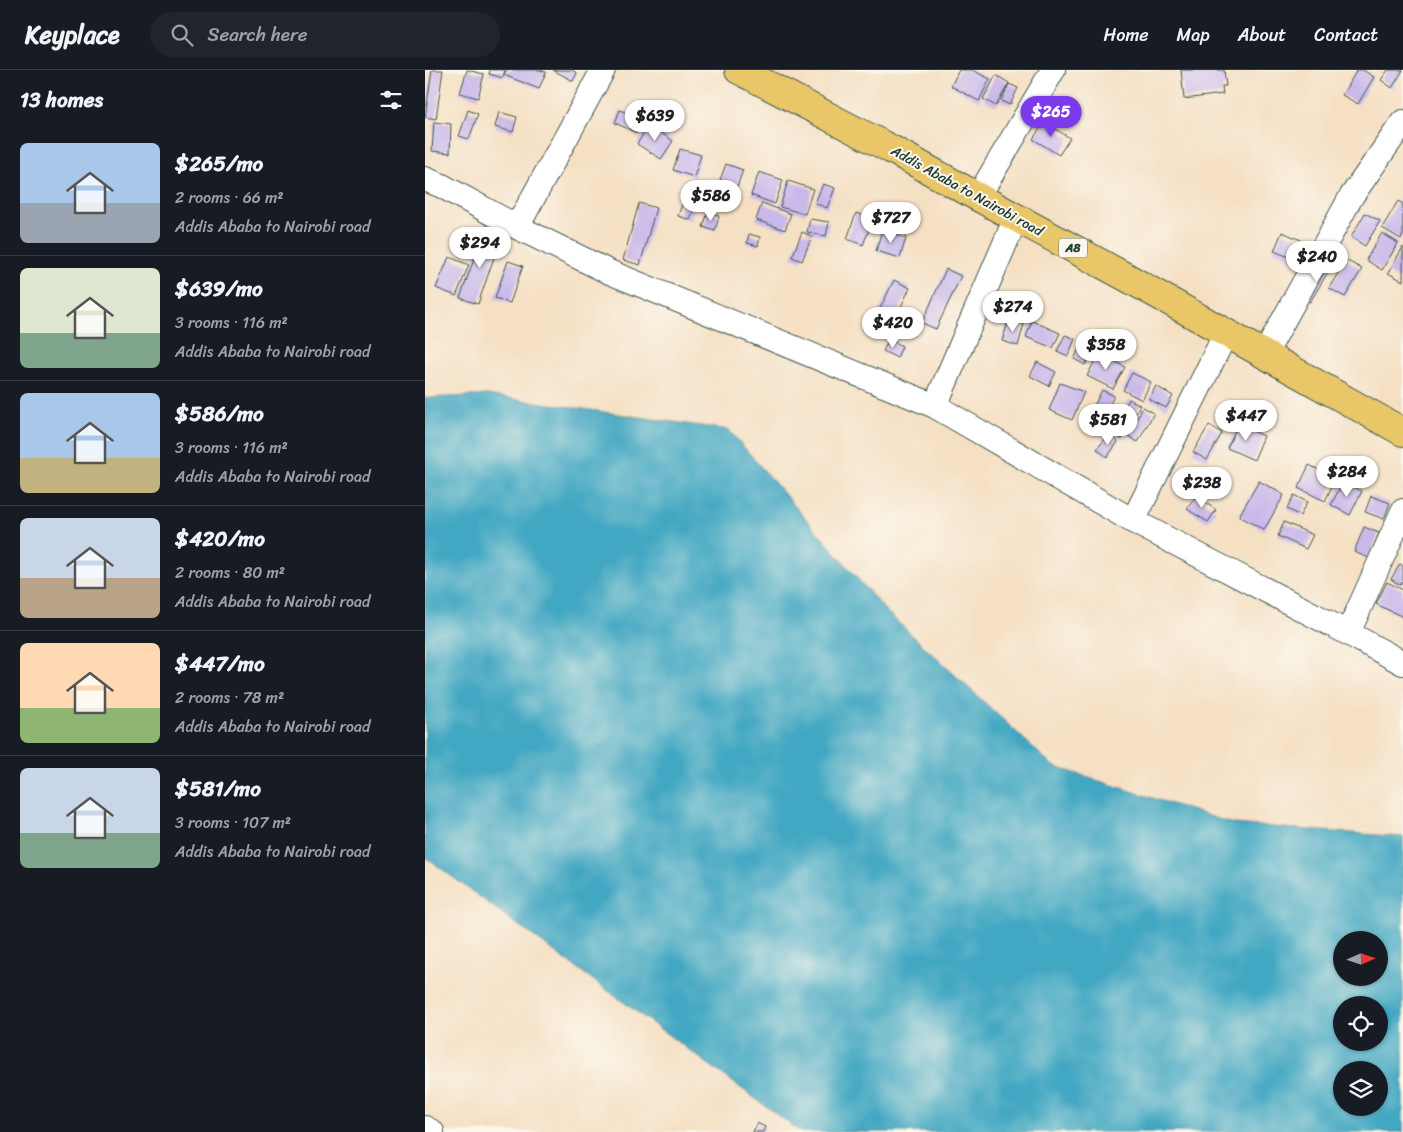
<!DOCTYPE html>
<meta charset="utf-8">
<style>
:root{--surface:#171b24;--page:#20242c;--text:#f1f3f6;--muted:#9ea1a6;--line:#363941;--accent:#7c3aed}
body{margin:0;font-family:Sriracha,sans-serif;background:var(--page);color:var(--text);height:100vh;display:flex;flex-direction:column;font-size:19px;white-space:nowrap}
*{box-sizing:border-box;margin:0}
p{font-size:16px;color:var(--muted)}
.icon{flex:none;width:28px;height:28px;fill:none;stroke:currentColor;stroke-width:2;stroke-linecap:round;stroke-linejoin:round}
.map{position:relative;flex:1;overflow:hidden}
.side{display:flex;flex-direction:column;background:var(--surface);width:425px}
.side>*{flex:none}
.needle{width:32px;rotate:87deg}
.buttons{position:absolute;left:908px;top:861px;display:grid;gap:10px}
.buttons a{display:grid;place-items:center;width:55px;height:55px;border-radius:50%;background:var(--surface);box-shadow:0 1px 4px #0004;font-size:25px}
.price{position:absolute;translate:-50% -42px;padding:0 11px;border-radius:18px;background:#fff;color:#222;font-size:16px;line-height:32px;filter:drop-shadow(0 1px 2px #0008)}
.price::after{content:'';position:absolute;left:50%;top:30px;width:15px;height:11px;margin-left:-8px;background:inherit;clip-path:polygon(0 0,100% 0,50% 100%)}
.price.current{background:var(--accent);color:#fff}
ul{padding:0;list-style:none}
li{display:flex;align-items:center;gap:15px;height:125px;padding:0 20px}
li+li{border-top:1px solid var(--line)}
li span{display:grid;place-items:center;flex:none;width:140px;height:100px;border-radius:8px;color:#555}
li>.icon{margin-inline-start:auto}
span .icon{width:60px;height:60px;fill:#fffc;stroke-width:1}
li b{font-size:21px}
h2{display:flex;justify-content:space-between;align-items:center;height:60px;padding:0 20px;font-size:21px}
header{display:flex;align-items:center;gap:30px;box-sizing:border-box;height:70px;padding:0 25px;background:var(--surface);border-bottom:1px solid var(--line)}
header strong{font-size:24px}
nav{display:flex;gap:28px;margin-inline-start:auto;font-size:18px}
.search{width:350px;height:45px;background:var(--page);display:flex;align-items:center;gap:12px;box-sizing:border-box;padding:0 18px;border-radius:28px;color:var(--muted);font-size:19px}
main{display:flex;flex:1;min-height:0}
.map>svg:first-child{display:block}
.water{fill:#42a7c2;stroke:#30727b;fill-rule:evenodd}
.building{fill:#c9b8ea}
.lines{fill:none;stroke-linecap:round;stroke-linejoin:round}
.minor-casing{stroke:#3f554a;stroke-width:26}
.highway-casing{stroke:#3f554a;stroke-width:30}
.minor{stroke:#fff;stroke-width:24}
.highway{stroke:#e9c769;stroke-width:28}
.labels{text-anchor:middle;dominant-baseline:central;stroke-width:4;stroke-linejoin:round;paint-order:stroke}
.shield{fill:#fbf7ec;stroke:#61756b;stroke-width:1}
.shield-label{font-size:12px;font-weight:bold;fill:#1f3d34}
.street-label{font-size:14px;fill:#1f3d34;stroke:#fbf7ec}
</style>
<header>
<strong>Keyplace</strong>
<div class="search"><svg class="icon" aria-label="search" viewBox="0 0 24 24"><circle cx="10" cy="10" r="6"/><path d="M15 15l6 6"/></svg>Search here</div>
<nav><a>Home</a><a>Map</a><a>About</a><a>Contact</a></nav>
</header>
<main>
<section class="side">
<h2>13 homes<svg class="icon" aria-label="filters" viewBox="0 0 24 24"><path d="M4 7h16M4 17h16"/><circle cx="9" cy="7" r="2"/><circle cx="15" cy="17" r="2"/></svg></h2>
<ul>
<li><span style="background:linear-gradient(#a9c7e8 60%,#9aa5b1 0)"><svg class="icon" aria-label="home" viewBox="0 0 24 24"><path d="M3 11l9-7 9 7M6 9v11h12V9"/></svg></span><div><b>$265/mo</b><p>2 rooms · 66 m²</p><p>Addis Ababa to Nairobi road</p></div></li>
<li><span style="background:linear-gradient(#dfe7d0 65%,#7fa58c 0)"><svg class="icon" aria-label="home" viewBox="0 0 24 24"><path d="M3 11l9-7 9 7M6 9v11h12V9"/></svg></span><div><b>$639/mo</b><p>3 rooms · 116 m²</p><p>Addis Ababa to Nairobi road</p></div></li>
<li><span style="background:linear-gradient(#a9c7e8 65%,#c2b280 0)"><svg class="icon" aria-label="home" viewBox="0 0 24 24"><path d="M3 11l9-7 9 7M6 9v11h12V9"/></svg></span><div><b>$586/mo</b><p>3 rooms · 116 m²</p><p>Addis Ababa to Nairobi road</p></div></li>
<li><span style="background:linear-gradient(#c9d6e8 60%,#b9a48a 0)"><svg class="icon" aria-label="home" viewBox="0 0 24 24"><path d="M3 11l9-7 9 7M6 9v11h12V9"/></svg></span><div><b>$420/mo</b><p>2 rooms · 80 m²</p><p>Addis Ababa to Nairobi road</p></div></li>
<li><span style="background:linear-gradient(#ffd9b3 65%,#8fb573 0)"><svg class="icon" aria-label="home" viewBox="0 0 24 24"><path d="M3 11l9-7 9 7M6 9v11h12V9"/></svg></span><div><b>$447/mo</b><p>2 rooms · 78 m²</p><p>Addis Ababa to Nairobi road</p></div></li>
<li><span style="background:linear-gradient(#c9d6e8 65%,#7fa58c 0)"><svg class="icon" aria-label="home" viewBox="0 0 24 24"><path d="M3 11l9-7 9 7M6 9v11h12V9"/></svg></span><div><b>$581/mo</b><p>3 rooms · 107 m²</p><p>Addis Ababa to Nairobi road</p></div></li>
</ul>
</section>
<div class="map">
<svg width="978" height="1062" viewBox="0 0 978 1062">
<rect width="100%" height="100%" fill="#fbf7ec"/>
<filter id="ink" filterUnits="userSpaceOnUse"><feTurbulence type="fractalNoise" baseFrequency=".02" numOctaves="2"/><feDisplacementMap in="SourceGraphic" scale="10" xChannelSelector="R" yChannelSelector="G"/><feConvolveMatrix kernelMatrix="1 2 1 2 8 2 1 2 1" color-interpolation-filters="sRGB"/></filter>
<filter id="wash" filterUnits="userSpaceOnUse"><feTurbulence type="fractalNoise" baseFrequency=".0096" numOctaves="4" result="noise"/><feDisplacementMap in="SourceGraphic" scale="20" xChannelSelector="R" yChannelSelector="G"/><feGaussianBlur stdDeviation="1.12" result="paint"/><feColorMatrix in="noise" values="0 0 0 0 0 0 0 0 0 0 0 0 0 0 0 0 0 1.4 0 .05"/><feComposite in="paint" operator="in"/></filter>
<g filter="url(#wash)">
<rect width="100%" height="100%" fill="#f5e0c4"/>
<path class="water" d="M 62,325 L 304,360 L 460,540 L 628,696 L 809,754 L 978,767 L 978,1062 L 376,1062 L 0,787 L 0,328 ZM 916,870 L 954,870 L 954,908 L 916,908 ZM 916,935 L 954,935 L 954,972 L 916,972 ZM 916,1000 L 954,1000 L 954,1038 L 916,1038 Z"/>
<g id="blocks">
<g class="building">
<polygon points="7,0 18,0 11,49 0,47"/>
<polygon points="42,0 59,4 53,28 35,23"/>
<polygon points="65,0 80,0 78,8 64,4"/>
<polygon points="81,0 115,0 121,2 114,19 79,5"/>
<polygon points="128,0 147,0 152,3 148,11"/>
<polygon points="534,0 547,0 565,9 554,31 526,16"/>
<polygon points="756,0 799,0 801,16 797,16 798,24 759,29"/>
<polygon points="932,0 938,0 949,7 933,34 917,25"/>
<polygon points="963,0 978,0 967,18 956,10"/>
<polygon points="571,5 584,13 571,36 558,29"/>
<polygon points="584,14 593,18 585,35 576,31"/>
<polygon points="43,40 53,44 44,69 34,66"/>
<polygon points="195,40 218,49 212,63 190,53"/>
<polygon points="74,42 92,47 88,62 70,57"/>
<polygon points="9,52 26,54 25,83 7,81"/>
<polygon points="619,52 645,68 634,85 608,69"/>
<polygon points="224,55 248,71 236,89 212,74"/>
<polygon points="255,79 276,85 269,107 248,100"/>
<polygon points="301,94 318,100 312,117 295,110"/>
<polygon points="334,102 358,110 350,134 326,125"/>
<polygon points="363,111 388,119 380,144 355,137"/>
<polygon points="398,114 410,118 402,138 390,133"/>
<polygon points="260,126 272,130 265,150 253,146"/>
<polygon points="973,131 978,134 978,165 976,169 957,158"/>
<polygon points="214,133 231,138 215,195 198,190"/>
<polygon points="337,133 366,144 360,160 331,150"/>
<polygon points="283,142 294,146 290,161 278,157"/>
<polygon points="431,143 448,149 438,175 422,169"/>
<polygon points="940,143 955,151 940,176 926,167"/>
<polygon points="385,149 404,152 401,166 382,162"/>
<polygon points="457,160 481,168 475,188 451,181"/>
<polygon points="377,162 387,166 377,191 367,187"/>
<polygon points="857,162 876,170 869,189 849,181"/>
<polygon points="957,163 973,173 957,200 941,190"/>
<polygon points="58,164 75,170 53,234 35,228"/>
<polygon points="324,164 335,167 333,176 322,173"/>
<polygon points="978,177 978,211 963,203"/>
<polygon points="24,187 44,195 31,226 11,218"/>
<polygon points="921,190 937,199 920,227 904,218"/>
<polygon points="83,191 98,196 85,233 70,228"/>
<polygon points="899,193 906,197 885,232 878,228"/>
<polygon points="521,199 536,206 511,259 497,253"/>
<polygon points="469,210 485,218 466,257 450,249"/>
<polygon points="584,249 599,254 593,276 577,271"/>
<polygon points="607,251 635,263 628,278 601,267"/>
<polygon points="640,265 650,269 643,286 632,281"/>
<polygon points="464,269 477,276 472,288 458,281"/>
<polygon points="658,271 669,277 660,295 649,289"/>
<polygon points="674,283 700,297 688,319 662,306"/>
<polygon points="612,292 631,302 624,316 605,306"/>
<polygon points="707,303 726,312 717,330 698,320"/>
<polygon points="635,313 659,322 647,350 624,340"/>
<polygon points="731,316 748,326 741,338 724,329"/>
<polygon points="677,320 689,326 672,360 660,354"/>
<polygon points="704,329 715,335 697,369 686,363"/>
<polygon points="718,337 729,343 713,372 703,366"/>
<polygon points="813,354 839,366 829,390 802,378"/>
<polygon points="784,355 797,363 782,390 768,382"/>
<polygon points="684,364 693,372 682,387 672,379"/>
<polygon points="884,395 911,408 900,431 873,418"/>
<polygon points="834,411 859,425 839,460 814,446"/>
<polygon points="918,412 937,421 925,445 906,435"/>
<polygon points="869,425 882,432 875,446 862,439"/>
<polygon points="771,426 791,440 783,452 762,439"/>
<polygon points="946,426 965,433 959,449 940,442"/>
<polygon points="859,452 888,465 881,479 853,466"/>
<polygon points="939,457 954,463 944,488 929,482"/>
<polygon points="975,494 978,496 978,511 975,515 966,509"/>
<polygon points="962,512 978,520 978,547 951,534"/>
<polygon points="332,1053 340,1057 338,1062 328,1062"/>
</g>
</g>
</g>
<g filter="url(#ink)">
<use href="#blocks" fill-opacity="0" stroke="#3f554a" stroke-width="1"/>
<g class="lines">
<g class="minor-casing">
<g id="minor">
<polyline points="0,109 17,116 92,157 182,201 510,336 708,451 923,563 978,593"/>
<polyline points="553,127 628,0"/>
<polyline points="92,157 178,0"/>
<polyline points="840,284 926,127 978,52"/>
<polyline points="510,336 591,148"/>
<polyline points="708,451 801,263"/>
<polyline points="923,563 978,441"/>
<polyline points="0,1058 7,1062"/>
</g>
</g>
<g class="highway-casing">
<polyline id="highway" points="314,0 466,79 553,127 701,207 978,362"/>
</g>
<use href="#minor" class="minor"/>
<use href="#highway" class="highway"/>
</g>
</g>
<g class="labels">
<rect class="shield" x="634" y="168.5" width="28" height="19" rx="4"/>
<g class="shield-label">
<text x="648" y="178">A8</text>
</g>
<g class="street-label">
<text transform="translate(542 121) rotate(29)">Addis Ababa to Nairobi road</text>
</g>
</g>
</svg>
<div class="buttons">
<a><svg class="needle" viewBox="-14 -14 28 28"><path d="M0-13l5 13h-10z" fill="#e53935"/><path d="M0 13l5-13h-10z" fill="#9ea1a6"/></svg></a>
<a><svg class="icon" aria-label="locate" viewBox="0 0 24 24"><circle cx="12" cy="12" r="6"/><path d="M12 2v4M12 18v4M2 12h4M18 12h4"/></svg></a>
<a><svg class="icon" aria-label="layers" viewBox="0 0 24 24"><path d="M12 4l9 5-9 5-9-5zM3 14l9 5 9-5"/></svg></a>
</div>
<b class="price current" style="left:626px;top:68px">$265</b>
<b class="price" style="left:230px;top:72px">$639</b>
<b class="price" style="left:286px;top:152px">$586</b>
<b class="price" style="left:466px;top:174px">$727</b>
<b class="price" style="left:55px;top:199px">$294</b>
<b class="price" style="left:892px;top:213px">$240</b>
<b class="price" style="left:588px;top:263px">$274</b>
<b class="price" style="left:468px;top:279px">$420</b>
<b class="price" style="left:681px;top:301px">$358</b>
<b class="price" style="left:821px;top:372px">$447</b>
<b class="price" style="left:683px;top:376px">$581</b>
<b class="price" style="left:922px;top:428px">$284</b>
<b class="price" style="left:777px;top:439px">$238</b>
</div>
</main>
